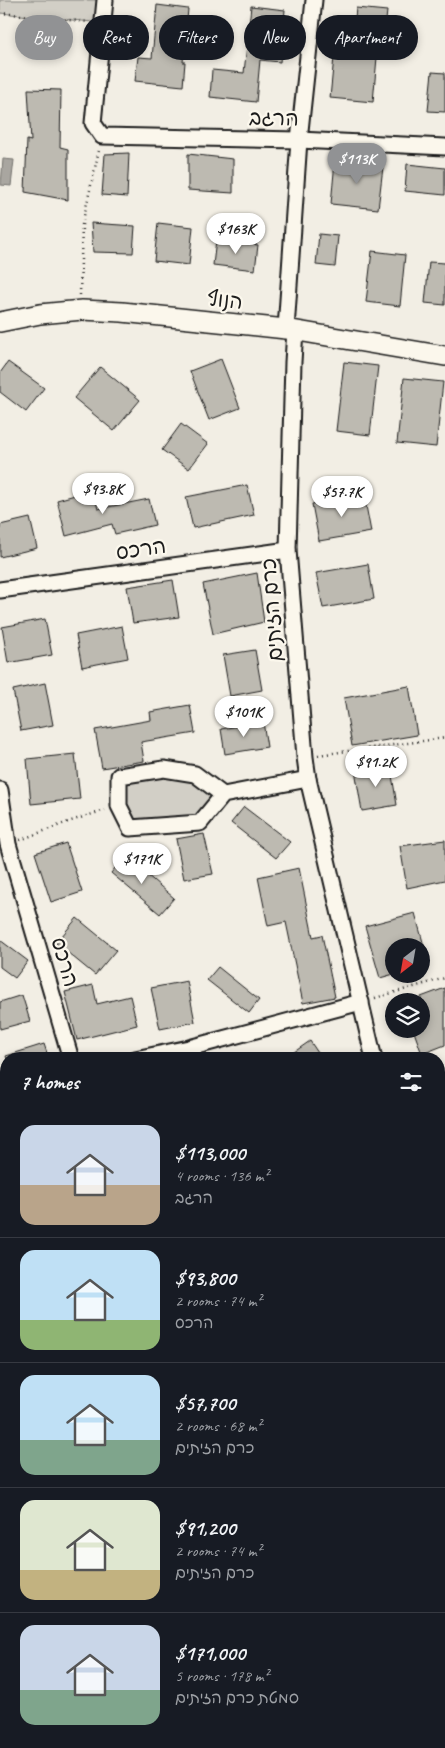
<!DOCTYPE html>
<meta charset="utf-8">
<style>
:root{--surface:#171b24;--page:#20242c;--text:#f1f3f6;--muted:#9ea1a6;--line:#363941;--accent:#919294}
body{margin:0;font-family:Caveat,"Playpen Sans Hebrew",sans-serif;background:var(--page);color:var(--text);height:100vh;display:flex;flex-direction:column;font-size:19px;white-space:nowrap}
*{box-sizing:border-box;margin:0}
p{font-size:16px;color:var(--muted)}
.icon{flex:none;width:28px;height:28px;fill:none;stroke:currentColor;stroke-width:2;stroke-linecap:round;stroke-linejoin:round}
.map{position:relative;flex:1;overflow:hidden}
.side{position:absolute;left:0px;top:1052px;width:445px;height:696px;display:flex;flex-direction:column;background:var(--surface);border-radius:20px 20px 0 0;box-shadow:0 2px 8px #0003}
.side>*{flex:none}
.hud{position:absolute;left:15px;top:15px;width:415px;height:45px;display:flex;gap:10px}
.needle{width:32px;rotate:211deg}
.controls{position:absolute;left:385px;top:938px;display:grid;gap:10px}
.controls a{display:grid;place-items:center;width:45px;height:45px;border-radius:50%;background:var(--surface);box-shadow:0 2px 8px #0003;font-size:25px}
.price{position:absolute;translate:-50% -42px;padding:0 11px;border-radius:18px;background:#fff;color:#222;font-size:16px;line-height:32px;filter:drop-shadow(0 1px 2px #0008)}
.price::after{content:'';position:absolute;left:50%;top:30px;width:15px;height:11px;margin-left:-8px;background:inherit;clip-path:polygon(0 0,100% 0,50% 100%)}
.price.current{background:var(--accent);color:#fff}
ul{padding:0;list-style:none}
li{display:flex;align-items:center;gap:15px;height:125px;padding:0 20px}
li+li{border-top:1px solid var(--line)}
li span{display:grid;place-items:center;flex:none;width:140px;height:100px;border-radius:15px;color:#555}
li>.icon{margin-inline-start:auto}
span .icon{width:60px;height:60px;fill:#fffc;stroke-width:1}
li b{font-size:21px}
h2{display:flex;justify-content:space-between;align-items:center;height:60px;padding:0 20px;font-size:21px}
.pill{padding:0 18px;border-radius:22px;background:var(--surface);box-shadow:0 2px 8px #0003;font-size:18px;line-height:45px}
.pill.current{background:var(--accent);color:#fff}
.map>svg:first-child{display:block}
.green{fill:#d2cfc6;stroke:#777671}
.water{fill:#a9a6a0;stroke:#716f6b}
.building{fill:#bdbab1;stroke:#1c1c1c}
.lines{fill:none;stroke-linecap:round;stroke-linejoin:round}
.minor-casing{stroke:#1c1c1c;stroke-width:19}
.tertiary-casing{stroke:#1c1c1c;stroke-width:22}
.path{stroke:#1c1c1c;stroke-width:2.5;stroke-dasharray:1 4;stroke-linecap:butt}
.minor{stroke:#fbf7ec;stroke-width:15}
.tertiary{stroke:#fbf7ec;stroke-width:19}
.labels{text-anchor:middle;dominant-baseline:central;stroke-width:4.5;stroke-linejoin:round;paint-order:stroke}
.street-label{font-size:21px;fill:#1c1c1c;stroke:#fbf7ec}
</style>
<div class="map">
<svg width="445" height="1748" viewBox="0 0 445 1748">
<rect width="100%" height="100%" fill="#f2eee4"/>
<filter id="ink" filterUnits="userSpaceOnUse"><feTurbulence type="fractalNoise" baseFrequency=".02" numOctaves="2"/><feDisplacementMap in="SourceGraphic" scale="10" xChannelSelector="R" yChannelSelector="G"/><feConvolveMatrix kernelMatrix="1 2 1 2 8 2 1 2 1" color-interpolation-filters="sRGB"/></filter>
<g filter="url(#ink)">
<g class="green">
<polygon points="0,0 105,0 103,23 0,13"/>
<polygon points="195,774 223,795 200,823 130,828 119,776"/>
</g>
<polygon class="water" points="3,159 14,160 11,186 1,185"/>
<g class="building">
<polygon points="157,5 188,9 183,62 185,62 183,86 135,81 138,57 152,58"/>
<polygon points="251,6 285,10 280,62 260,60 256,102 210,97 212,70 244,73"/>
<polygon points="356,8 387,11 383,47 378,46 373,102 330,98 334,57 351,59"/>
<polygon points="432,72 445,73 445,112 428,111"/>
<polygon points="28,89 61,90 60,147 68,149 68,200 25,192 27,140 31,141"/>
<polygon points="129,153 127,197 102,195 105,154"/>
<polygon points="188,154 233,159 233,193 188,190"/>
<polygon points="335,162 383,167 378,209 331,204"/>
<polygon points="407,164 445,168 445,195 405,191"/>
<polygon points="91,223 135,226 133,253 93,252"/>
<polygon points="158,223 193,227 189,265 154,261"/>
<polygon points="319,234 338,236 335,267 316,265"/>
<polygon points="216,240 258,245 255,270 213,265"/>
<polygon points="372,251 405,255 400,306 366,302"/>
<polygon points="429,262 445,263 445,305 425,303"/>
<polygon points="221,359 240,408 209,420 190,371"/>
<polygon points="8,362 44,388 26,412 0,392 0,373"/>
<polygon points="344,362 378,366 370,435 336,431"/>
<polygon points="100,367 140,400 114,431 74,398"/>
<polygon points="404,378 443,382 436,447 397,443"/>
<polygon points="181,424 208,444 189,469 162,450"/>
<polygon points="247,485 254,515 193,528 186,497"/>
<polygon points="93,490 98,509 149,499 155,525 115,534 112,524 66,536 57,500"/>
<polygon points="364,495 371,532 319,541 312,504"/>
<polygon points="30,518 37,548 0,557 0,525"/>
<polygon points="368,564 374,599 323,608 316,573"/>
<polygon points="257,573 264,622 213,634 203,584"/>
<polygon points="173,580 179,617 133,623 127,587"/>
<polygon points="45,619 52,655 8,663 2,627"/>
<polygon points="122,626 128,658 82,667 76,635"/>
<polygon points="255,650 262,690 230,696 223,655"/>
<polygon points="45,683 53,725 21,731 13,690"/>
<polygon points="409,686 417,735 352,746 344,698"/>
<polygon points="190,705 195,733 141,742 144,761 102,768 95,730 151,720 150,712"/>
<polygon points="263,722 267,747 225,754 221,729"/>
<polygon points="75,754 80,799 31,804 27,759"/>
<polygon points="390,764 397,805 362,811 355,770"/>
<polygon points="244,807 290,842 276,858 231,823"/>
<polygon points="204,834 213,874 184,879 176,839"/>
<polygon points="445,840 445,880 407,888 400,846"/>
<polygon points="66,843 82,892 51,902 35,853"/>
<polygon points="125,856 174,898 160,914 111,873"/>
<polygon points="299,868 313,937 322,935 335,997 303,1003 286,922 268,926 258,877"/>
<polygon points="415,913 424,946 394,946 394,974 380,978 365,926"/>
<polygon points="77,918 116,950 95,975 56,943"/>
<polygon points="0,940 28,961 15,978 0,967"/>
<polygon points="218,967 259,1000 249,1013 207,980"/>
<polygon points="187,981 195,1022 160,1029 151,988"/>
<polygon points="93,985 97,1004 130,996 137,1025 77,1040 65,992"/>
<polygon points="445,988 445,1045 422,1054 413,1029 421,1029 421,997"/>
<polygon points="22,995 30,1021 0,1029 0,1002"/>
<polygon points="310,1041 322,1059 284,1059"/>
<polygon points="44,1044 49,1059 7,1059 6,1056"/>
</g>
<g class="lines">
<g class="minor-casing">
<g id="minor">
<polyline points="105,0 93,123 102,136 299,140 445,147"/>
<polyline points="286,329 299,140 314,0"/>
<polyline points="295,330 293,362 288,550 305,757 308,779 374,1059"/>
<polyline points="0,590 288,550"/>
<polyline points="0,790 8,844 71,1059"/>
<polyline points="223,795 200,823 130,828 119,806 119,776 164,769 195,774 223,795 308,779"/>
<polyline points="135,1059 189,1048 361,1002"/>
<polyline points="439,1275 445,1281"/>
<polyline points="0,1422 6,1426"/>
<polyline points="439,1466 445,1463"/>
<polyline points="439,1505 445,1502"/>
<polyline points="439,1721 445,1720"/>
<polyline points="281,1744 293,1742"/>
</g>
</g>
<g class="tertiary-casing">
<polyline id="tertiary" points="0,322 40,314 82,310 122,312 286,329 445,356"/>
</g>
<g class="path">
<polyline points="0,13 89,22"/>
<polyline points="80,295 82,225 99,150"/>
<polyline points="318,755 445,738"/>
<polyline points="20,840 68,822 105,810"/>
<polyline points="375,998 445,978"/>
<polyline points="0,1218 6,1215"/>
</g>
<use href="#minor" class="minor"/>
<use href="#tertiary" class="tertiary"/>
</g>
</g>
<g class="labels">
<g class="street-label">
<text transform="translate(274 118) rotate(1)">הרגב</text>
<text transform="translate(225 300) rotate(6)">הנוף</text>
<text transform="translate(141 549) rotate(-8)">הרכס</text>
<text transform="translate(272 610) rotate(-94)">כרם הזיתים</text>
<text transform="translate(65 962) rotate(74)">הרכס</text>
</g>
</g>
</svg>
<div class="controls">
<a><svg class="needle" viewBox="-14 -14 28 28"><path d="M0-13l5 13h-10z" fill="#e53935"/><path d="M0 13l5-13h-10z" fill="#9ea1a6"/></svg></a>
<a><svg class="icon" aria-label="layers" viewBox="0 0 24 24"><path d="M12 4l9 5-9 5-9-5zM3 14l9 5 9-5"/></svg></a>
</div>
<b class="price current" style="left:357px;top:185px">$113K</b>
<b class="price" style="left:236px;top:255px">$163K</b>
<b class="price" style="left:103px;top:515px">$93.8K</b>
<b class="price" style="left:342px;top:518px">$57.7K</b>
<b class="price" style="left:244px;top:738px">$101K</b>
<b class="price" style="left:376px;top:788px">$91.2K</b>
<b class="price" style="left:142px;top:885px">$171K</b>
<div class="hud">
<a class="pill current">Buy</a>
<a class="pill">Rent</a>
<a class="pill">Filters</a>
<a class="pill">New</a>
<a class="pill">Apartment</a>
</div>
<section class="side">
<h2>7 homes<svg class="icon" aria-label="filters" viewBox="0 0 24 24"><path d="M4 7h16M4 17h16"/><circle cx="9" cy="7" r="2"/><circle cx="15" cy="17" r="2"/></svg></h2>
<ul>
<li><span style="background:linear-gradient(#c9d6e8 60%,#b9a48a 0)"><svg class="icon" aria-label="home" viewBox="0 0 24 24"><path d="M3 11l9-7 9 7M6 9v11h12V9"/></svg></span><div><b>$113,000</b><p>4 rooms · 136 m²</p><p>הרגב</p></div></li>
<li><span style="background:linear-gradient(#bfe0f5 70%,#8fb573 0)"><svg class="icon" aria-label="home" viewBox="0 0 24 24"><path d="M3 11l9-7 9 7M6 9v11h12V9"/></svg></span><div><b>$93,800</b><p>2 rooms · 74 m²</p><p>הרכס</p></div></li>
<li><span style="background:linear-gradient(#bfe0f5 65%,#7fa58c 0)"><svg class="icon" aria-label="home" viewBox="0 0 24 24"><path d="M3 11l9-7 9 7M6 9v11h12V9"/></svg></span><div><b>$57,700</b><p>2 rooms · 68 m²</p><p>כרם הזיתים</p></div></li>
<li><span style="background:linear-gradient(#dfe7d0 70%,#c2b280 0)"><svg class="icon" aria-label="home" viewBox="0 0 24 24"><path d="M3 11l9-7 9 7M6 9v11h12V9"/></svg></span><div><b>$91,200</b><p>2 rooms · 74 m²</p><p>כרם הזיתים</p></div></li>
<li><span style="background:linear-gradient(#c9d6e8 65%,#7fa58c 0)"><svg class="icon" aria-label="home" viewBox="0 0 24 24"><path d="M3 11l9-7 9 7M6 9v11h12V9"/></svg></span><div><b>$171,000</b><p>5 rooms · 178 m²</p><p>סמטת כרם הזיתים</p></div></li>
</ul>
</section>
</div>
